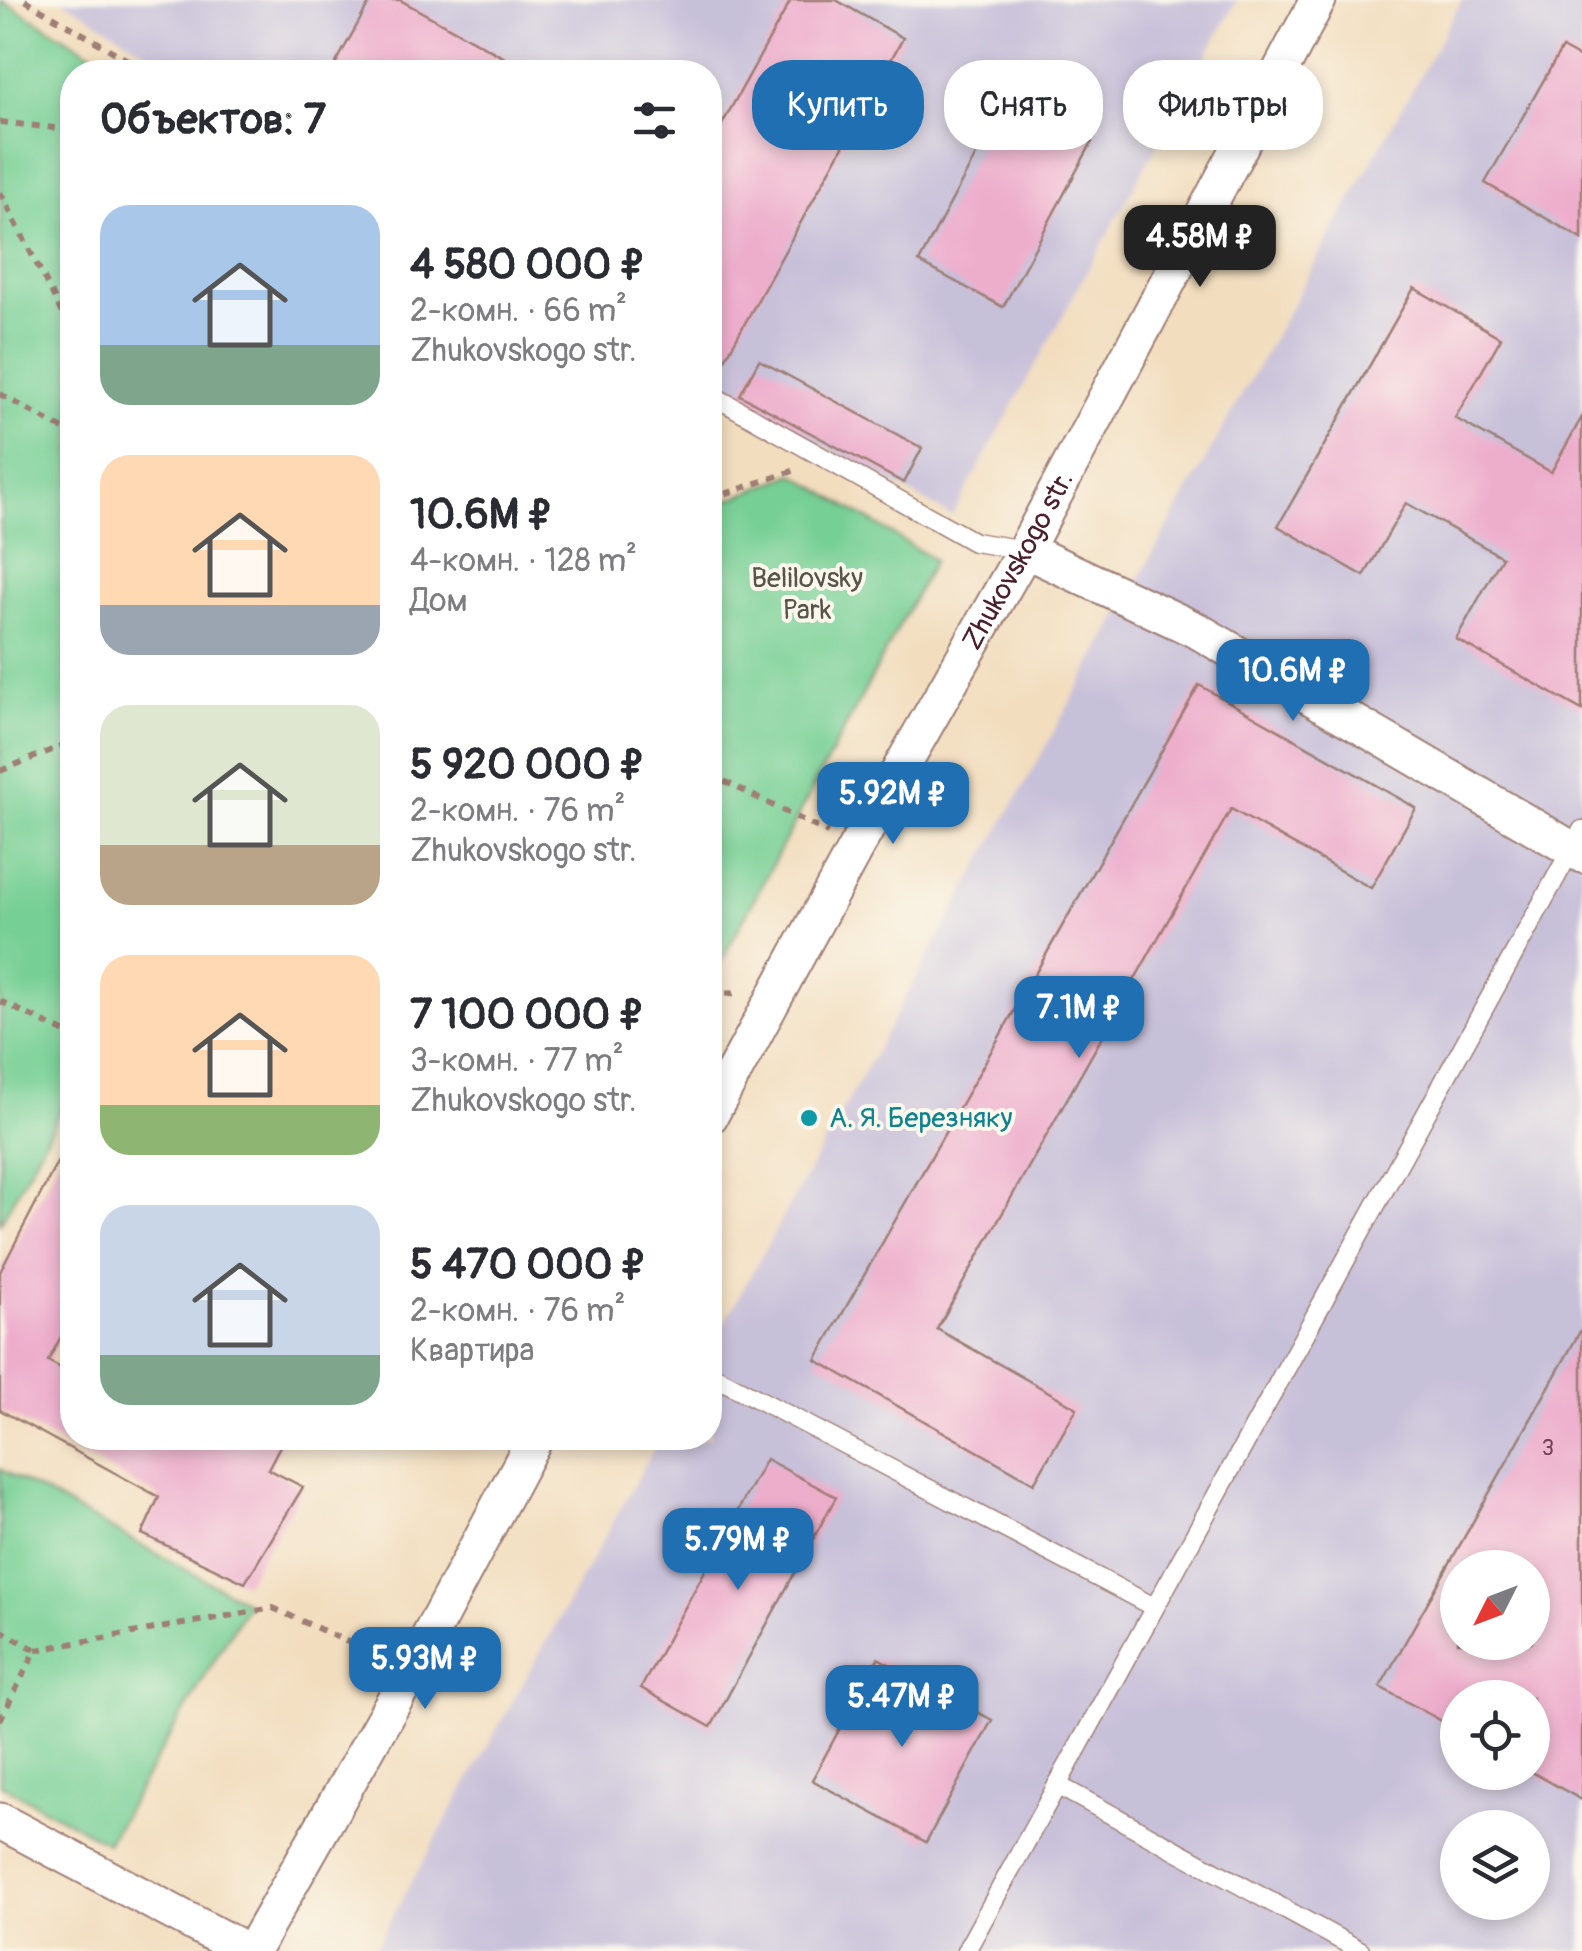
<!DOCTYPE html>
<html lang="ru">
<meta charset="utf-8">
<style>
:root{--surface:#fff;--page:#f2f2f3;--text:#2b2b33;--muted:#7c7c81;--accent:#1f6fb2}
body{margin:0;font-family:Pangolin,sans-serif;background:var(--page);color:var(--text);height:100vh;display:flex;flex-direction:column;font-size:38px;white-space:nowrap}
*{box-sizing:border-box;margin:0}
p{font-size:32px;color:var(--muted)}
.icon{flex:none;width:55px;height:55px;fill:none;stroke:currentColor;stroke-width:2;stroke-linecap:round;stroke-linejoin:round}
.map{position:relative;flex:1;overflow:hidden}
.sheet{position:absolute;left:60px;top:60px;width:662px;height:1390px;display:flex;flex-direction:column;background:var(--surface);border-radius:40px;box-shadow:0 5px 15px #0003}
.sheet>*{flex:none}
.guide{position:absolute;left:752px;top:60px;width:678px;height:90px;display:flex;gap:20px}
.needle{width:65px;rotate:228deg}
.buttons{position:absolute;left:1440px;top:1550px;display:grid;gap:20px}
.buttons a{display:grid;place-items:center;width:110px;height:110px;border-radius:50%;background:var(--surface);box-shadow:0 5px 15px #0003;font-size:50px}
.price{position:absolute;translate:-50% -85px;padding:0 22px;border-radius:20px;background:var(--accent);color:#fff;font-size:32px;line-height:65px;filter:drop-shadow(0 2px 5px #0008)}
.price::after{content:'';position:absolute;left:50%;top:60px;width:30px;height:22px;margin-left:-15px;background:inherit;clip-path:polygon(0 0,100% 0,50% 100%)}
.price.current{background:#222;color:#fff}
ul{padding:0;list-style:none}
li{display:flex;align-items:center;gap:30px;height:250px;padding:0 40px}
li span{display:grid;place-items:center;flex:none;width:280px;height:200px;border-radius:30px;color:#555}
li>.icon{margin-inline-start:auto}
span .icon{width:120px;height:120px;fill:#fffc;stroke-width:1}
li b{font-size:42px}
h2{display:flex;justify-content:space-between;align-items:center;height:120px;padding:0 40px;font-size:42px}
.tag{padding:0 35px;border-radius:40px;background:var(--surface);box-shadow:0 5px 15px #0003;font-size:35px;line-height:90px}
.tag.current{background:var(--accent);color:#fff}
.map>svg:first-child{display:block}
.industrial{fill:#c7c0d9;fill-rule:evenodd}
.green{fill:#76cf94;stroke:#607760;stroke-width:2.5}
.building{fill:#edaecc;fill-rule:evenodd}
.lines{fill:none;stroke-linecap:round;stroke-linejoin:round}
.lane-casing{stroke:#9e7e74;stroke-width:21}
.street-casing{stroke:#9e7e74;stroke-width:39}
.path{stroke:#9e7e74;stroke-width:6;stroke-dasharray:8 8;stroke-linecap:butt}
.lane{stroke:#fff;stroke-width:18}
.street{stroke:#fff;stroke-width:35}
.culture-dot{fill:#0f9aa8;stroke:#fbf7ec;stroke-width:4}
.labels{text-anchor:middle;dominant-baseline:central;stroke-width:8;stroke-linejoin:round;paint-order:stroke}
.number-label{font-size:22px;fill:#734353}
.street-label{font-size:28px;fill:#4a1f2b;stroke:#fbf7ec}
.park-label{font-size:28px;fill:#57544a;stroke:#fbf7ec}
.culture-label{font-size:28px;fill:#0d838f;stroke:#fbf7ec;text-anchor:start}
</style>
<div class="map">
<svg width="1582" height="1951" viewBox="0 0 1582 1951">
<rect width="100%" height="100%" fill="#fbf7ec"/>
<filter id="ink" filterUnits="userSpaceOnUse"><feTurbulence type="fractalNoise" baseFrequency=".01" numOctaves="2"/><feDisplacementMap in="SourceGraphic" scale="20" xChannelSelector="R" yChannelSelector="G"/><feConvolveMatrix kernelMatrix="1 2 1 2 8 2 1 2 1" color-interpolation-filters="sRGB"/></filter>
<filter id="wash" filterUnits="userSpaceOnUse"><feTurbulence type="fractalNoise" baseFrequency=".0048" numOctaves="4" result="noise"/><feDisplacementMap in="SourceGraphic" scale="40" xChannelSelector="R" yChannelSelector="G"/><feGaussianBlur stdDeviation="2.25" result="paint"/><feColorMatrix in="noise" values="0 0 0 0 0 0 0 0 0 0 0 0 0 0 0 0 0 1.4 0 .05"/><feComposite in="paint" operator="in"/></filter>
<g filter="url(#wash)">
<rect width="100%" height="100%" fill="#f2ddbe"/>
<g class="industrial">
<polygon points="63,0 1237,0 952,516 710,383 710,72 179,72"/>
<path d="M 1462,0 L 1582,0 L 1582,1951 L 373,1951 L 660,1438 L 710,1438 L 710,1348 ZM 1458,1568 L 1532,1568 L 1532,1642 L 1458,1642 ZM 1458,1698 L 1532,1698 L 1532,1772 L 1458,1772 ZM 1458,1828 L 1532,1828 L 1532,1902 L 1458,1902 Z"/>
</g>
<g class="green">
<polygon points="1,0 125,72 72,72 72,1089 0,1224"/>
<polygon points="794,474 934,560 710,982 710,507"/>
<polygon points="0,1469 248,1603 107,1843 0,1784"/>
</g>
<g id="blocks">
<g class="building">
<polygon points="371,0 400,0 530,72 331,72"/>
<polygon points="791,0 836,0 903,38 720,368 710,363 710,146"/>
<polygon points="1562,48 1582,59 1582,239 1485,183"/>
<polygon points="1007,97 1092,142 1003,307 919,262"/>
<polygon points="1414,288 1501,338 1455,418 1551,472 1582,417 1582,710 1456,639 1502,557 1406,503 1364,576 1278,526"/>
<polygon points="759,360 922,448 904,483 740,395"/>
<polygon points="1199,685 1416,808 1371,888 1231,809 937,1329 1077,1408 1034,1483 816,1360"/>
<polygon points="72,1134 72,1203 64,1219 68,1229 72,1231 72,1316 48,1361 72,1374 72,1438 284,1438 268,1469 303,1487 245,1583 142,1534 159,1497 0,1410 0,1272"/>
<path d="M 1582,1328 L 1582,1800 L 1532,1772 L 1532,1698 L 1458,1698 L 1458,1730 L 1380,1687 ZM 1458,1568 L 1532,1568 L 1532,1642 L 1458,1642 Z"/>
<polygon points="766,1459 836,1497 711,1727 641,1688"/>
<polygon points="878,1658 992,1720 926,1842 812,1780"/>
</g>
</g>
</g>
<g filter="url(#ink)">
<use href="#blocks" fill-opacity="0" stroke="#9e7e74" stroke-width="2.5"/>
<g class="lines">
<g class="lane-casing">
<g id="lane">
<polyline points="710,394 974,542 1025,550"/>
<polyline points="710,1374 1154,1607"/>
<polyline points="1057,1785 1361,1951"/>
<polyline points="966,1951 1582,830"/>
</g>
</g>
<g class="street-casing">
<g id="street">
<polyline points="1025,550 1198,631 1582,855"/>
<path id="s1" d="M 710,1116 L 856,847 L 1025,550 L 1318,0"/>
<polyline points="0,1821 246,1951"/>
<polyline points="252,1951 411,1671 535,1438"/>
</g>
</g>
<g class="path">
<polyline points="25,0 148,72"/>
<polyline points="0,122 72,130"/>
<polyline points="0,192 72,333"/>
<polyline points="0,394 72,434"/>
<polyline points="710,499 796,470"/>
<polyline points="0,771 72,742"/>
<polyline points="710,774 828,833"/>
<polyline points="710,994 738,993"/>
<polyline points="0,1001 72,1036"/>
<polyline points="0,1630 36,1650 0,1720"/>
<polyline points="36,1650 273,1608 381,1657"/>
</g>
<use href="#lane" class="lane"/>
<use href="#street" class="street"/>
</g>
</g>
<circle class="culture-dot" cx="809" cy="1118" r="10"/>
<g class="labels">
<g class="number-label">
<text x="1548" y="1448">3</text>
</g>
<g class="street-label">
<text stroke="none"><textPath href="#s1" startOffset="635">Zhukovskogo str.</textPath></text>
</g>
<g class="park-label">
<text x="807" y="578">Belilovsky<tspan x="807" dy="32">Park</tspan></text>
</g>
<g class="culture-label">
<text x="829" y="1118">А. Я. Березняку</text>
</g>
</g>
</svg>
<div class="buttons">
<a><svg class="needle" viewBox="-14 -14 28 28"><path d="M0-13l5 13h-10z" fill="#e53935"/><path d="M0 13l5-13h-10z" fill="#7c7c81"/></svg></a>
<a><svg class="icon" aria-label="locate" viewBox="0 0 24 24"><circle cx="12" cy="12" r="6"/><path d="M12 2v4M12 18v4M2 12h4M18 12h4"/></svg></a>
<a><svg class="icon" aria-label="layers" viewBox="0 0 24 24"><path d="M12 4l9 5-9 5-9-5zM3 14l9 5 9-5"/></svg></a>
</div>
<b class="price current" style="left:1200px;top:290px">4.58M ₽</b>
<b class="price" style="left:1293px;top:724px">10.6M ₽</b>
<b class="price" style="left:893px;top:847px">5.92M ₽</b>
<b class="price" style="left:1079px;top:1061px">7.1M ₽</b>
<b class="price" style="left:738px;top:1593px">5.79M ₽</b>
<b class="price" style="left:425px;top:1712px">5.93M ₽</b>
<b class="price" style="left:902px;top:1750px">5.47M ₽</b>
<div class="guide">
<a class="tag current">Купить</a>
<a class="tag">Снять</a>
<a class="tag">Фильтры</a>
</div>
<section class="sheet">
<h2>Объектов: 7<svg class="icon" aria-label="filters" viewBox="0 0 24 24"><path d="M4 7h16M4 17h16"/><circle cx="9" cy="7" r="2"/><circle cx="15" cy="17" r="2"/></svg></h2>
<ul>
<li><span style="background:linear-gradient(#a9c7e8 70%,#7fa58c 0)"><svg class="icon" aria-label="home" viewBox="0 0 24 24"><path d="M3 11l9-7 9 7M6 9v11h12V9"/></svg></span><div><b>4 580 000 ₽</b><p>2-комн. · 66 m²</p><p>Zhukovskogo str.</p></div></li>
<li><span style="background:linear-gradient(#ffd9b3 75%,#9aa5b1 0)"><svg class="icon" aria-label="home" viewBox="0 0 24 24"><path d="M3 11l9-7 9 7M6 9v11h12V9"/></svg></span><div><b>10.6M ₽</b><p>4-комн. · 128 m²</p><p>Дом</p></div></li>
<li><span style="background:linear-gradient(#dfe7d0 70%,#b9a48a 0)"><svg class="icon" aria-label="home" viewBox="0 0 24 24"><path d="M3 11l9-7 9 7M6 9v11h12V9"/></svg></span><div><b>5 920 000 ₽</b><p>2-комн. · 76 m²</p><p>Zhukovskogo str.</p></div></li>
<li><span style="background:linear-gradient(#ffd9b3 75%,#8fb573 0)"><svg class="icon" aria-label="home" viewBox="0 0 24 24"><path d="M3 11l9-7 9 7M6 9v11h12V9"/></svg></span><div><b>7 100 000 ₽</b><p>3-комн. · 77 m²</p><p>Zhukovskogo str.</p></div></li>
<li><span style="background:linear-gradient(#c9d6e8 75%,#7fa58c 0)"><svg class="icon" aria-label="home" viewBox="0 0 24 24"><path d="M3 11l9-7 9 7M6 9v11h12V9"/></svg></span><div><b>5 470 000 ₽</b><p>2-комн. · 76 m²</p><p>Квартира</p></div></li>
</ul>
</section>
</div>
